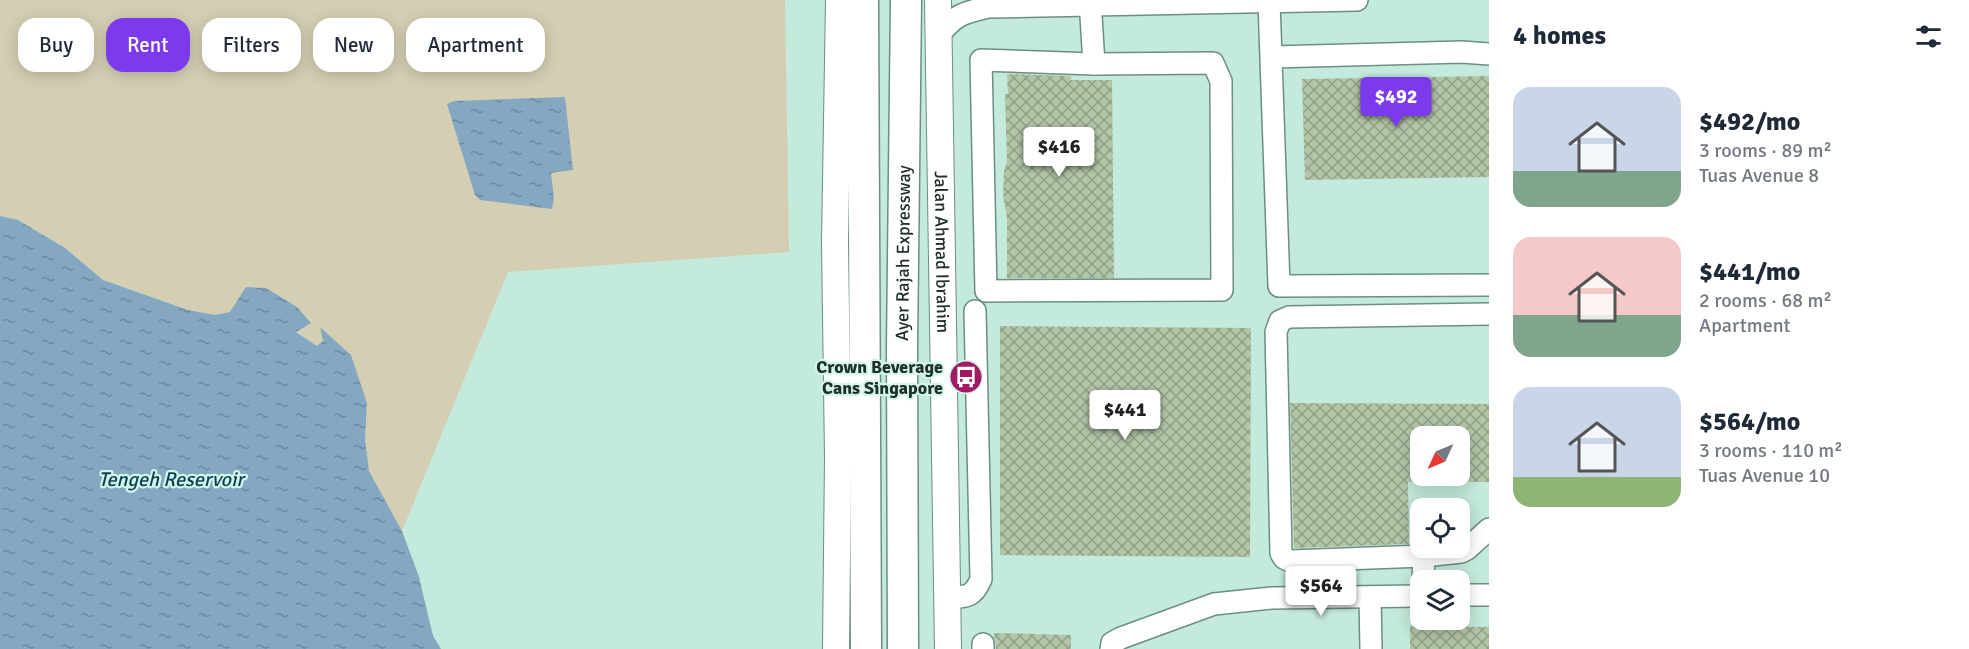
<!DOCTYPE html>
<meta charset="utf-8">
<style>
:root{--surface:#fff;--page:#f6f6f7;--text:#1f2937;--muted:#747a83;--accent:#7c3aed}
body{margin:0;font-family:Signika,sans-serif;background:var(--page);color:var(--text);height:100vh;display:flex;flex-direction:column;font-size:22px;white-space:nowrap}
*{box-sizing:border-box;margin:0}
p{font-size:20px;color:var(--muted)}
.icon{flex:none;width:33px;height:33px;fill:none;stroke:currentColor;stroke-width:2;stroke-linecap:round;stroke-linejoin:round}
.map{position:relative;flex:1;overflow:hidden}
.details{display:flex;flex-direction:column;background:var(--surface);width:480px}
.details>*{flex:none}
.top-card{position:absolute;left:18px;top:18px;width:570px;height:54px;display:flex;gap:12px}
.needle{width:39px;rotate:226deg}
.buttons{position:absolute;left:1410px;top:426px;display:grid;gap:12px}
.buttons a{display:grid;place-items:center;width:60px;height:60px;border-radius:12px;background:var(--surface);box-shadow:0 3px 15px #0003;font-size:30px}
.price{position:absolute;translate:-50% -51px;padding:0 14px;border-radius:6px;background:#fff;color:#222;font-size:20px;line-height:39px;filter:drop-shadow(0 2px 3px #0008)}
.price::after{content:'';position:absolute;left:50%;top:36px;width:18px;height:14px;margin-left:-9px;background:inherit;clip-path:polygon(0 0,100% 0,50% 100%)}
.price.current{background:var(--accent);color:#fff}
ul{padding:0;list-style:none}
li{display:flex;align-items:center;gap:18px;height:150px;padding:0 24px}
li span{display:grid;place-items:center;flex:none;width:168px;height:120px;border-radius:18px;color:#555}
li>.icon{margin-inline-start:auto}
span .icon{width:72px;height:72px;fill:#fffc;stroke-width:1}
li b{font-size:26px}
h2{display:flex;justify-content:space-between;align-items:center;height:72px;padding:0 24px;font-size:26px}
.tag{padding:0 21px;border-radius:18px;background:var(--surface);box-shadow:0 3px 15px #0003;font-size:21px;line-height:54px}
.tag.current{background:var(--accent);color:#fff}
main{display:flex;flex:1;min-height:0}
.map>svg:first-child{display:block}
.grass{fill:#d4cfb3}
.water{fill:url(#water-ripples)}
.building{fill:url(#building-cross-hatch)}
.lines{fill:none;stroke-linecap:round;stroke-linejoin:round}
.minor-casing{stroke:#6c8f81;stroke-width:24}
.major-casing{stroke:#6c8f81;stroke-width:28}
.highway-casing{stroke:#6c8f81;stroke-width:33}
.minor{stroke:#fff;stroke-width:21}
.major{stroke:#fff;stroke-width:26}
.highway{stroke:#fff;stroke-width:30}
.labels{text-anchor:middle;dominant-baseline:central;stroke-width:4.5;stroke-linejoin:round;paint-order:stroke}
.street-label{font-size:18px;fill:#21302a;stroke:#d0f7e7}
.poi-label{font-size:18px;font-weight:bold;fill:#21302a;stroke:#d0f7e7;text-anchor:end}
.water-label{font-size:20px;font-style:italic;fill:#0d3d57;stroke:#d0f7e7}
</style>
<main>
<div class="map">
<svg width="1489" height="649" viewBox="0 0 1489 649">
<defs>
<pattern id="water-ripples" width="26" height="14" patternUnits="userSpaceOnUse" patternTransform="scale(1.5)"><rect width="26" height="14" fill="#84a8c1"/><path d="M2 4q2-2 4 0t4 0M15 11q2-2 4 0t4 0" fill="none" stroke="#6c899d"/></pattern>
<pattern id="building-cross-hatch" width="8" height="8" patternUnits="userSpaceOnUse" patternTransform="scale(1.5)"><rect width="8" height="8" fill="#b3c5a7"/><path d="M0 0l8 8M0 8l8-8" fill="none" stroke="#91a088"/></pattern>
</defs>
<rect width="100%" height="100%" fill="#c3eada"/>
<polygon class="grass" points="0,0 785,0 789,252 508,272 402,531 369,471 365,439 367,403 320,328 324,341 317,346 296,331 230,312 215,315 188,310 103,280 65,248 18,220 0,216"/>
<g class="water">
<polygon points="565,97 573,170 551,173 554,198 552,209 480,200 475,195 447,104 454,101"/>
<polygon points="0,216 18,220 65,248 103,280 188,310 215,315 230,312 246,287 266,288 297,307 311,323 296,332 317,346 323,341 320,327 351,355 367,403 365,439 369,471 402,531 419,577 433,636 441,649 0,649"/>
</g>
<g class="building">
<polygon points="1007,74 1071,76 1071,80 1112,80 1114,278 1007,278 1007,218 1003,194 1004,171 1007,161 1005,94 1008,94"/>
<polygon points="1489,76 1489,177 1305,180 1302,79"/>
<polygon points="1000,326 1251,328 1250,557 1000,555"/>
<polygon points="1290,403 1489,404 1489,482 1460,482 1460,436 1420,436 1420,482 1408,482 1409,544 1294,548"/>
<polygon points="1410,626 1489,627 1489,649 1410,649"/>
<polygon points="994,633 1071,635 1071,649 996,649"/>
</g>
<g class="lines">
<g class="minor-casing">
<g id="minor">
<polyline points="1090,0 1094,64"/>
<polyline points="1269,2 1279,286 1489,285"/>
<path d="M 938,36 C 955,15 962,13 988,7 L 1357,0"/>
<polyline points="1272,57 1462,52 1489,54"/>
<polygon points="981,60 1094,64 1213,63 1221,81 1222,290 986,291"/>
<polyline points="1489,314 1289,317 1280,321 1276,332 1281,553 1284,558 1290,561 1424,556 1461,552 1467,549 1489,529"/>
<polyline points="1423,580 1424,556"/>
<polyline points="1460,595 1489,595"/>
<path d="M 948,597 C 966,597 973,598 981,579 L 975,311"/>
<polyline points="1370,597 1371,649"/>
<polyline points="983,649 983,644"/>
<polyline points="1111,649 1112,643 1121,638 1214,604 1272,598 1420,596"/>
</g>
</g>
<g class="major-casing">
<g id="major">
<path id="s1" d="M 938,0 L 948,649"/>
<polyline points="836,649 838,457 835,243 839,0"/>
</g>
</g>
<g class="highway-casing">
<g id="highway">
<polyline points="863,0 866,649"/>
<path id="s2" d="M 903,649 L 902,348 L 906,0"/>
</g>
</g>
<use href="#minor" class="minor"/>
<use href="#major" class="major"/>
<use href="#highway" class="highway"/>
</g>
<defs>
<g id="bus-disc" transform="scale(1.725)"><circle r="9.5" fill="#a21964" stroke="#d0f7e7"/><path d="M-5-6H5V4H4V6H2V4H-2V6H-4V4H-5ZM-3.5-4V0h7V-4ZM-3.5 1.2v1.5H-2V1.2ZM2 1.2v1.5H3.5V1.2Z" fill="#fff"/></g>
</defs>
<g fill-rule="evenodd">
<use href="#bus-disc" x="966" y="377"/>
</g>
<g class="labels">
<g class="street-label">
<text stroke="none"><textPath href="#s2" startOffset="396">Ayer Rajah Expressway</textPath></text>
<text stroke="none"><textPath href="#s1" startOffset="252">Jalan Ahmad Ibrahim</textPath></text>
</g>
<g class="poi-label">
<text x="943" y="367">Crown Beverage<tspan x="943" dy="21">Cans Singapore</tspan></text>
</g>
<g class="water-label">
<text x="171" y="479">Tengeh Reservoir</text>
</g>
</g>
</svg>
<div class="buttons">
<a><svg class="needle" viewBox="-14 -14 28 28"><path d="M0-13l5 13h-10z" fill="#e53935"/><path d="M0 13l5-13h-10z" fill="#747a83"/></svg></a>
<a><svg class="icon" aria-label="locate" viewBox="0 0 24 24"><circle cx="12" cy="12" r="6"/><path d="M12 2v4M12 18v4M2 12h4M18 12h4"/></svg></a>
<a><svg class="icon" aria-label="layers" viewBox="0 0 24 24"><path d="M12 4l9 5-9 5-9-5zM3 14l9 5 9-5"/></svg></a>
</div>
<b class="price current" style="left:1396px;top:128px">$492</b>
<b class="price" style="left:1059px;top:178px">$416</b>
<b class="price" style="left:1125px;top:441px">$441</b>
<b class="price" style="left:1321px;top:617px">$564</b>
<div class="top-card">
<a class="tag">Buy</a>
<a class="tag current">Rent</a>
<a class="tag">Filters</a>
<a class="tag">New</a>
<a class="tag">Apartment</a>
</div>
</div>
<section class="details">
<h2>4 homes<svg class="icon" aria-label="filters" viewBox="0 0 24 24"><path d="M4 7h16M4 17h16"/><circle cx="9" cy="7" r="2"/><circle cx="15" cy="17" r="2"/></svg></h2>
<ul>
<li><span style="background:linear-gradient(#c9d6e8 70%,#7fa58c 0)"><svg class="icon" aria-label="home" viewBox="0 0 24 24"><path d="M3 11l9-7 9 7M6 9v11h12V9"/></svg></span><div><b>$492/mo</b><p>3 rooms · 89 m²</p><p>Tuas Avenue 8</p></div></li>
<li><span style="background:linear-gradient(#f6c9c9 65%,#7fa58c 0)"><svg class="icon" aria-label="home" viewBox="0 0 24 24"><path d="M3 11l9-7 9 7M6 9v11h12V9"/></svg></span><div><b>$441/mo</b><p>2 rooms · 68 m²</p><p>Apartment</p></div></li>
<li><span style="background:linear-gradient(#c9d6e8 75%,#8fb573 0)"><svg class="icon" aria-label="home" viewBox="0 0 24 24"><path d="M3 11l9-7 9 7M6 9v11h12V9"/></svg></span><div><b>$564/mo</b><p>3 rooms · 110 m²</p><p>Tuas Avenue 10</p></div></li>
</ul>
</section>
</main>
